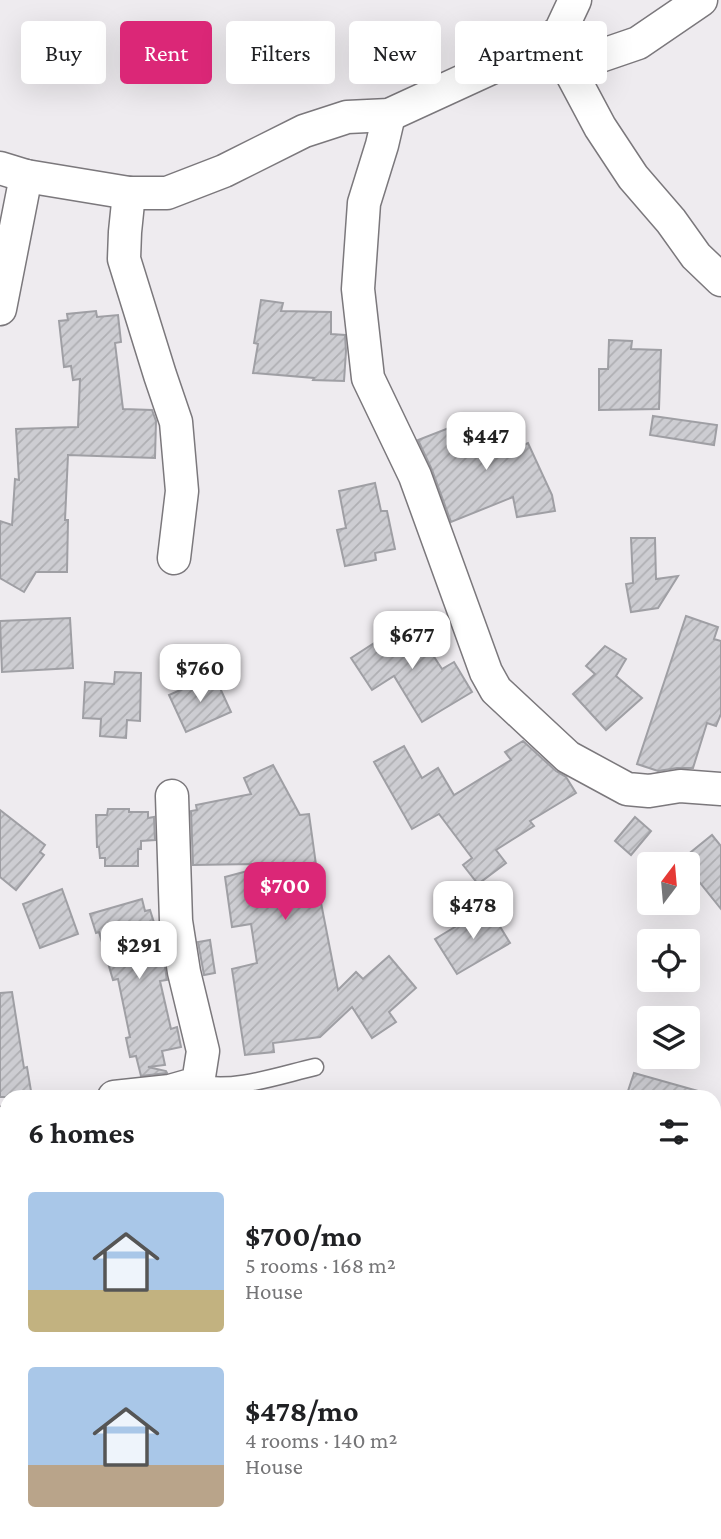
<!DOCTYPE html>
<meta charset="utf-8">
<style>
:root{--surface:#fff;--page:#f6f6f6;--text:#202124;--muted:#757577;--accent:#db2777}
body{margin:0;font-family:"Crimson Pro",serif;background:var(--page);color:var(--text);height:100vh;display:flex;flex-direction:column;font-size:26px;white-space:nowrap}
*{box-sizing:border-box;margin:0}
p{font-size:23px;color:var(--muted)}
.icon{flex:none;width:38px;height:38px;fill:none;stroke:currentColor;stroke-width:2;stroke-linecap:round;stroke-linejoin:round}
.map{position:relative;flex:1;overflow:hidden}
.side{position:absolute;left:0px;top:1090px;width:721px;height:450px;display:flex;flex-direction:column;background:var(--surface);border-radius:21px 21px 0 0;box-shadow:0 7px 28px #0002}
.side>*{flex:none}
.banner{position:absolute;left:21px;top:21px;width:679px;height:63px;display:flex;gap:14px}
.needle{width:46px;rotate:16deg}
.fabs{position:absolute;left:637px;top:852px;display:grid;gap:14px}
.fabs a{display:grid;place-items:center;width:63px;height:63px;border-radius:7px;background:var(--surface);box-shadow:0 7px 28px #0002;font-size:35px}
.price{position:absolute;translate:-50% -60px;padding:0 16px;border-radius:14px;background:#fff;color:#222;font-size:23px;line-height:46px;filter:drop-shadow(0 2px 4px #0008)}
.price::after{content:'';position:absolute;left:50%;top:42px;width:21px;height:16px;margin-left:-10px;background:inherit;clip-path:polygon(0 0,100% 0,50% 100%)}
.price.on{background:var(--accent);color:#fff}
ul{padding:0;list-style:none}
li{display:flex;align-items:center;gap:21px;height:175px;padding:0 28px}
li span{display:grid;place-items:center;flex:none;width:196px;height:140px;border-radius:7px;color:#555}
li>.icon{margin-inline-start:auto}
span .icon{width:84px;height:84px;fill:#fffc;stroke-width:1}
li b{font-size:30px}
h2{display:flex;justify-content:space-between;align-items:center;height:84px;padding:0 28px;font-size:30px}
.pill{padding:0 24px;border-radius:7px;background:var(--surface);box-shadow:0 7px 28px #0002;font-size:24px;line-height:63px}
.pill.on{background:var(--accent);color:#fff}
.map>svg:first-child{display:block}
.building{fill:url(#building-hatch);stroke:#9f9fa4;stroke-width:2}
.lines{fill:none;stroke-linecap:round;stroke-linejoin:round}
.service-casing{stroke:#7b787c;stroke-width:19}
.minor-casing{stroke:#7b787c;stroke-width:35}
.service{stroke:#fff;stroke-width:16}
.minor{stroke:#fff;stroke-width:32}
</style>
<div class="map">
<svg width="721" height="1539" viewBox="0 0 721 1539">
<defs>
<pattern id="building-hatch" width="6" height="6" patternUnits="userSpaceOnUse" patternTransform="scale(1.75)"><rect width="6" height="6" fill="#cdcdd2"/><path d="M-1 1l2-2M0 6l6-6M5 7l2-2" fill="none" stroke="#afafb3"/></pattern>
</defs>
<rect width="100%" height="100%" fill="#eeebef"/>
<g class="building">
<polygon points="261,300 283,303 281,311 331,312 331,334 345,335 346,351 344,381 313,380 314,378 253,373 258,344 254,343"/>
<polygon points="96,311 97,317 118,315 121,342 115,343 123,409 152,410 156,421 155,458 68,455 65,520 68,520 67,572 36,572 24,592 0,578 0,521 12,525 15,479 19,480 16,429 78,427 80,379 73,380 71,366 64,367 59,321 68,320 67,314"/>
<polygon points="609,340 632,341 631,349 661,350 659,409 599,410 599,369 608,369"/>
<polygon points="653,416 717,425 714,445 650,435"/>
<polygon points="505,421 517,448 528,443 552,495 555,511 517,517 513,497 451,522 432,470 418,440 459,424 465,438"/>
<polygon points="375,483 381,511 387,511 395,549 375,553 376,560 345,566 337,530 346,528 339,491"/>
<polygon points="631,538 655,538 656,579 678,576 658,608 631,612 626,584 633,583"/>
<polygon points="686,616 718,627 714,639 721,641 721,714 716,726 707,723 693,768 677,768 658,771 637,764"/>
<polygon points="70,618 73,668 2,672 0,621"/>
<polygon points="410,620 442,669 454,662 472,692 422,722 394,676 372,690 351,658"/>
<polygon points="605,646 626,659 616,676 642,698 606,730 573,694 595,674 586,666"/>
<polygon points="115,672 141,673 140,721 127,720 126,738 100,736 101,719 83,718 85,682 114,684"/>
<polygon points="214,675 231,712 186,732 169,695"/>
<polygon points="523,741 556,771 566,777 576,793 530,821 534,826 496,850 506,863 478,884 463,865 472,858 439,814 412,829 374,762 404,746 422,778 438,768 454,795 511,760 505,752"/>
<polygon points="273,765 300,815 309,814 317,872 315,872 338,990 356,972 363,979 389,956 416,988 389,1012 396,1022 372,1038 352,1007 320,1037 273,1043 274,1052 245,1055 232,969 257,963 251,924 232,927 225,877 255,869 254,864 193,865 191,811 197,810 196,805 251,794 244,778"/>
<polygon points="108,809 129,809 129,812 148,812 148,818 154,817 155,840 141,841 141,849 138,849 138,866 105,866 105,858 100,858 99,847 97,847 96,815 107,815"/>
<polygon points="0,810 45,845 40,852 44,855 16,890 0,877"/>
<polygon points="635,817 651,831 631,855 615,841"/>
<polygon points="712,835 721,846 721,909 688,868 688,864 685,864 681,860"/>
<polygon points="62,889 78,934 40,948 23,904"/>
<polygon points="142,899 145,911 150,910 162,948 167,980 160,981 171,1029 177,1027 181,1047 162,1051 165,1065 148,1067 166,1071 167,1073 141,1076 136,1056 130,1057 126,1038 130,1037 118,979 113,980 99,932 96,933 90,914"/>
<polygon points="488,907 510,943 457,974 435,939"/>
<polygon points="210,940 215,973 204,975 198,942"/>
<polygon points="12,992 24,1068 27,1067 32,1097 0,1097 0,993"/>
<polygon points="634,1073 698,1091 697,1097 626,1097"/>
</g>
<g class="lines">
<g class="service-casing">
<path id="service" d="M 198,1083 C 233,1092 280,1075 315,1067"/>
</g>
<g class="minor-casing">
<g id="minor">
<polyline points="560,32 568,67 600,127 633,177 671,221 696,256 721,280"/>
<polyline points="568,67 638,43 701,0"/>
<polyline points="389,115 382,145 364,203 358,289 368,378 415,476 486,672 496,690 568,757 627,789 649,791 680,786 721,789"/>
<polyline points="0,168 26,176 129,193 167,193 224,171 304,131 347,117 389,115 535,48 560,32 575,0"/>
<polyline points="129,193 125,232 124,259 160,375 176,422 182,491 174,558"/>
<polyline points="0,309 26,176"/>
<polyline points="114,1097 170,1091 198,1083 203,1051 184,972 176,921 172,796"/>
<polyline points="0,1124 7,1122"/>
<polyline points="714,1147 721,1130"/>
<polyline points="0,1233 7,1236"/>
<polyline points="714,1313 721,1320"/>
<polyline points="240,1533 242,1539"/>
<polyline points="636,1533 640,1539"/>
</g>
</g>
<use href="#service" class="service"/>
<use href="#minor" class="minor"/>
</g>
</svg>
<div class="fabs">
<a><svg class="needle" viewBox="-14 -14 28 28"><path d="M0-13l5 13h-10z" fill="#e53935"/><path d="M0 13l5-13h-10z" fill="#757577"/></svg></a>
<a><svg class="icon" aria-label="locate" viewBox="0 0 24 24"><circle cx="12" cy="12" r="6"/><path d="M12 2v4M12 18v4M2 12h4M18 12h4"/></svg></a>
<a><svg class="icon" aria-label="layers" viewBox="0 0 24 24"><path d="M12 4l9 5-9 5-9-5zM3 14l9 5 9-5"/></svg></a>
</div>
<b class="price" style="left:486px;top:472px">$447</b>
<b class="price" style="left:412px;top:671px">$677</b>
<b class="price" style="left:200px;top:704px">$760</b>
<b class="price on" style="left:285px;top:922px">$700</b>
<b class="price" style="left:473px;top:941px">$478</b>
<b class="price" style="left:139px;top:981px">$291</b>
<div class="banner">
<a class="pill">Buy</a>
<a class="pill on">Rent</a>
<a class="pill">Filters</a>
<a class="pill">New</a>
<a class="pill">Apartment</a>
</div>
<section class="side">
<h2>6 homes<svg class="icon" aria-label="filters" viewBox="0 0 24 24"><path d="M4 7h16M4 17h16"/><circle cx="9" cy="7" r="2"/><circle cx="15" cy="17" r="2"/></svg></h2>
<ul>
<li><span style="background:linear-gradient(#a9c7e8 70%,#c2b280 0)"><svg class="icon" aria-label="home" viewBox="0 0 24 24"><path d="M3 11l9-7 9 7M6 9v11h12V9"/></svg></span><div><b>$700/mo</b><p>5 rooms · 168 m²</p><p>House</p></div></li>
<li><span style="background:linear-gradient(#a9c7e8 70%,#b9a48a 0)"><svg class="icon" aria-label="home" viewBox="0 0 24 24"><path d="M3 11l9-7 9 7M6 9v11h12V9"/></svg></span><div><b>$478/mo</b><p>4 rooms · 140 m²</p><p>House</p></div></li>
</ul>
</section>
</div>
